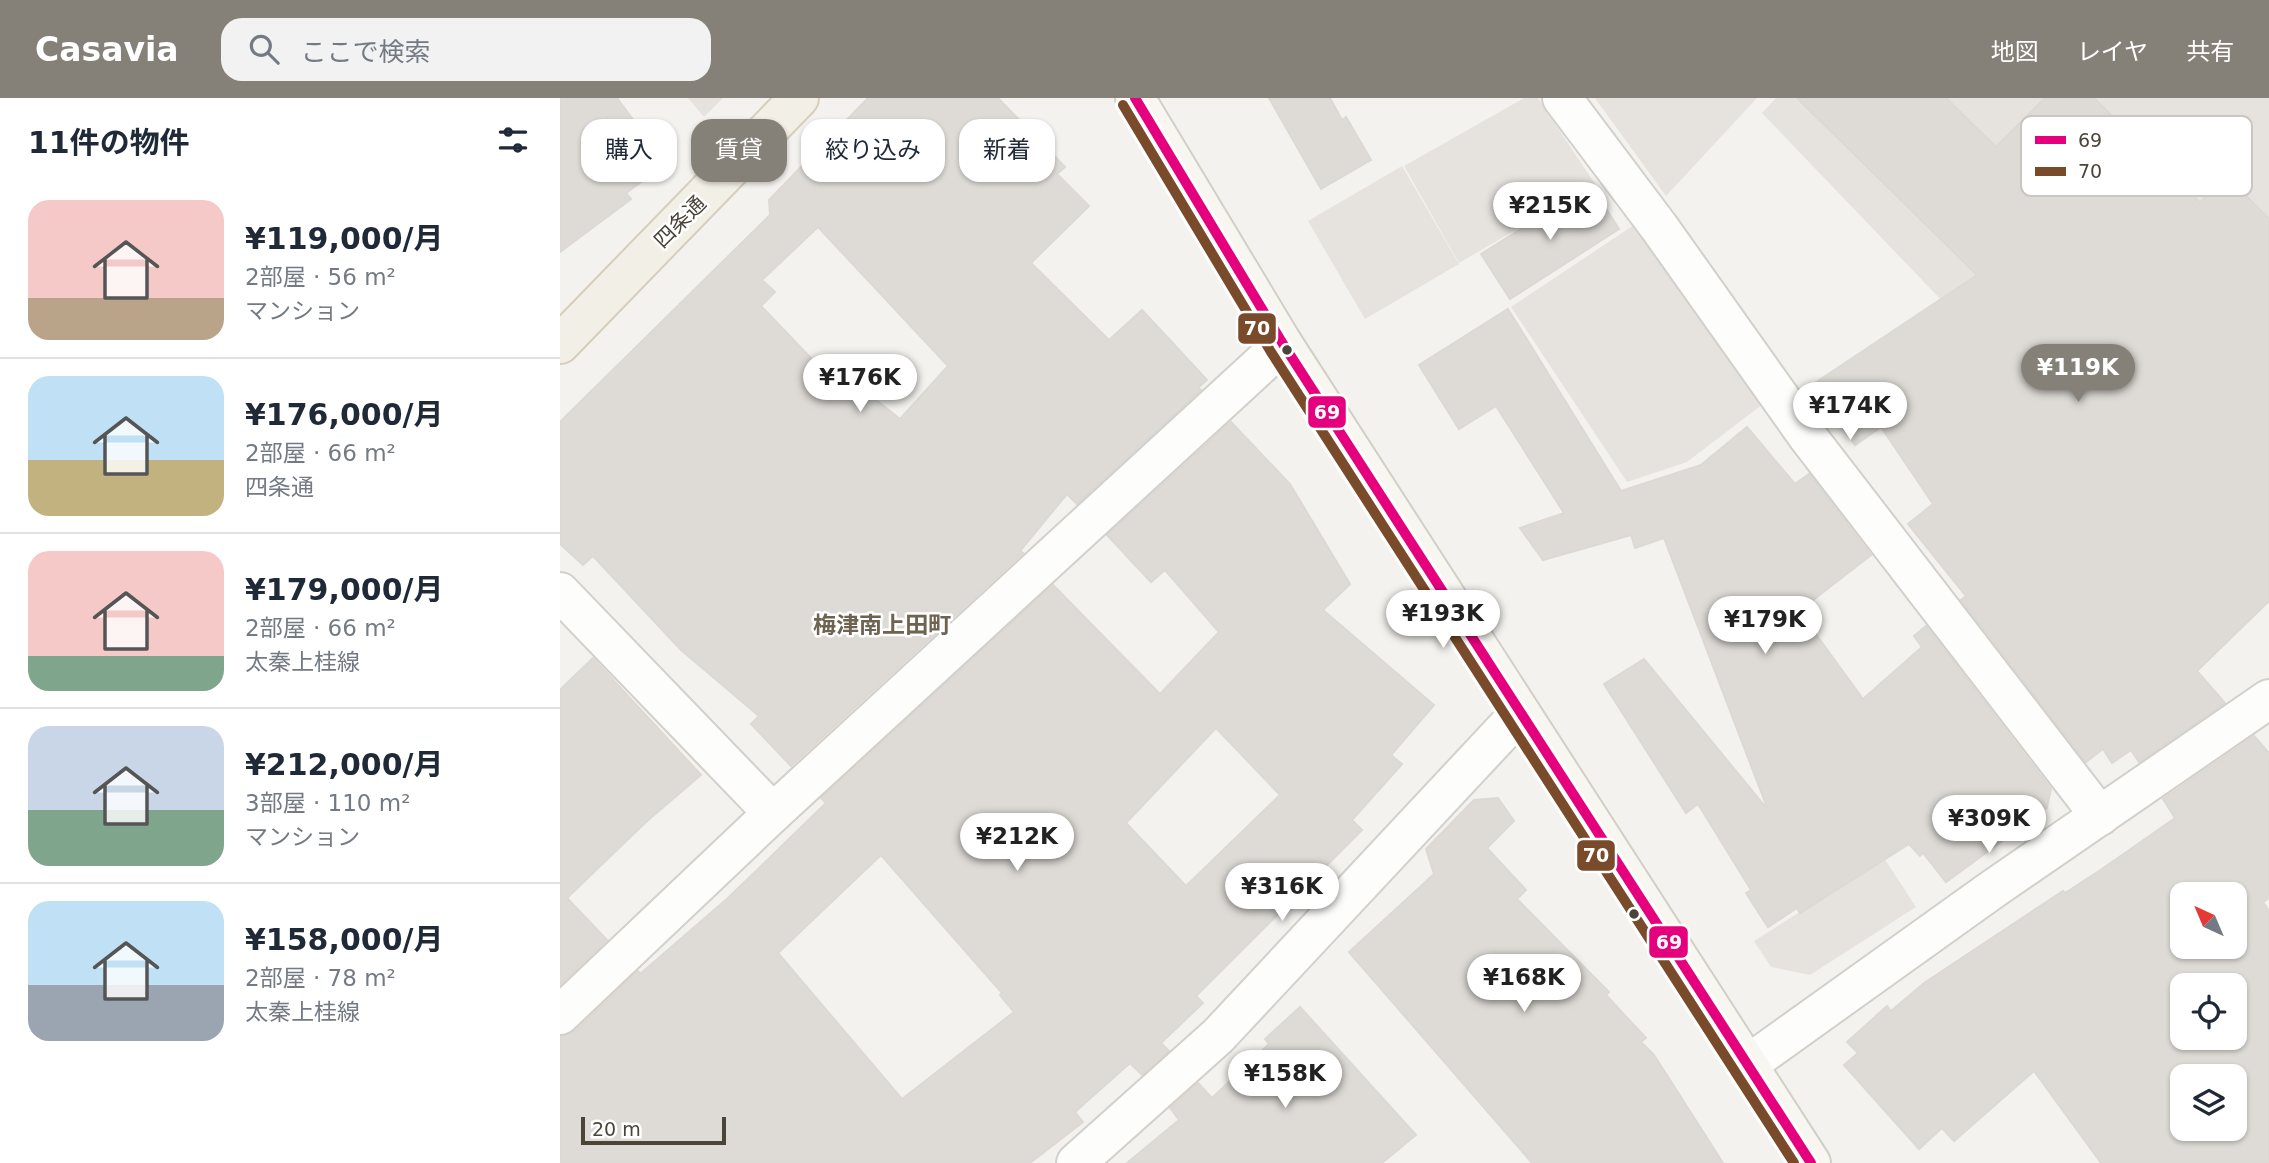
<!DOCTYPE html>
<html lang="ja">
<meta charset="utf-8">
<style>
:root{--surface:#fff;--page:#f2f2f3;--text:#1f2937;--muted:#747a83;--line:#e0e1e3;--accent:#868178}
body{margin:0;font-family:"DejaVu Sans","Noto Sans JP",sans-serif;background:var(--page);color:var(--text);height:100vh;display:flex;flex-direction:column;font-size:26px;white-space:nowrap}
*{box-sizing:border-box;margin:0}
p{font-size:23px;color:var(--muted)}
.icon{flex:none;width:38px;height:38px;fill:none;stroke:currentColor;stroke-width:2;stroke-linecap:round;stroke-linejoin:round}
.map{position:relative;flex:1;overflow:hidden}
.panel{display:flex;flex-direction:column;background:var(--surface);width:560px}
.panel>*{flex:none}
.guide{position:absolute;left:21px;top:21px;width:665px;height:63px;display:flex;gap:14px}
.needle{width:46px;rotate:316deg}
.fabs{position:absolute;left:1610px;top:784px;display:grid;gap:14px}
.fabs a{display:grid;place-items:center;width:77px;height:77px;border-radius:14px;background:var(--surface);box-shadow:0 2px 5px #0004;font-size:35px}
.scale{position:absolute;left:21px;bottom:18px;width:145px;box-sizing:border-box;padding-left:7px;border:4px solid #4b4439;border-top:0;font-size:19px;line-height:24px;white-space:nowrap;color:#4b4439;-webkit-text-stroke:5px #fff;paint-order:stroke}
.price{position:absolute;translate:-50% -60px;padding:0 16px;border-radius:24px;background:#fff;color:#222;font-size:23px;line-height:46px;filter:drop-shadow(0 2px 4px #0008)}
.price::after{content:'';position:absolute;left:50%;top:42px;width:21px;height:16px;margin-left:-10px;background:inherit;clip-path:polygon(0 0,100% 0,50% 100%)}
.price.current{background:var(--accent);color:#fff}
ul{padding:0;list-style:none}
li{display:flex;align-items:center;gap:21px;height:175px;padding:0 28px}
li+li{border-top:2px solid var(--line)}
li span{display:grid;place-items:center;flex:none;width:196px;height:140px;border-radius:21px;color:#555}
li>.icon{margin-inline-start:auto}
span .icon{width:84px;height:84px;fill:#fffc;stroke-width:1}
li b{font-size:30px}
h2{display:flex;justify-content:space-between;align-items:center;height:84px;padding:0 28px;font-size:30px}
.chip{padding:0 24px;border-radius:21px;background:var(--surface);box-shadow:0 2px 5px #0004;font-size:24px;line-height:63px}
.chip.current{background:var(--accent);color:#fff}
header{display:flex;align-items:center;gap:42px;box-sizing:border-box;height:98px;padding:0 35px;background:var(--accent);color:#fff}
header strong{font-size:33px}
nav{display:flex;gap:38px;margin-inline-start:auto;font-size:24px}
.search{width:490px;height:63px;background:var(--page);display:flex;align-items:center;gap:18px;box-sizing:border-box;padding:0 24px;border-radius:21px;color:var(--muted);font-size:26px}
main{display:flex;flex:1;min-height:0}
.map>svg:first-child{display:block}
.industrial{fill:#e6e2de}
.parking{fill:#e6e3df}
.building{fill:#dedbd6;stroke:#dcd9d4;stroke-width:2;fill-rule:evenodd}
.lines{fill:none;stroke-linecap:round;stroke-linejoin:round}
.street-casing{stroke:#d2d0cb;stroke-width:42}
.secondary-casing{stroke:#d3cfc5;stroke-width:42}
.primary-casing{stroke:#d6cebb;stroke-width:42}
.street{stroke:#fdfdfc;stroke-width:38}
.secondary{stroke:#f7f6f1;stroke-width:38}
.primary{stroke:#f2efe6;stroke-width:38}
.bus-1-casing{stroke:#fff;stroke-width:16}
.bus-2-casing{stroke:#fff;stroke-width:16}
.bus-1{stroke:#e5007d;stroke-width:10}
.bus-2{stroke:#7a4b2a;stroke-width:10}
.bus-dot{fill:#4b4439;stroke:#fff;stroke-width:2.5}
.labels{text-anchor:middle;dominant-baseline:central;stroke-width:5;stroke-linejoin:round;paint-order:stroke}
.street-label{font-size:21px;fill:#4b4439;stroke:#fff}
.neighbourhood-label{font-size:23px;font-weight:bold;fill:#6e6250;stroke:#fff}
.key{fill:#fff;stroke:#c9c7c4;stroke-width:2}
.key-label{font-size:19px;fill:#4b4439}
.line-badge{stroke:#fff;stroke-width:2.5}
.badge-label{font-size:19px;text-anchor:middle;font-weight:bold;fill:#fff}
</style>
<header>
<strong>Casavia</strong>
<div class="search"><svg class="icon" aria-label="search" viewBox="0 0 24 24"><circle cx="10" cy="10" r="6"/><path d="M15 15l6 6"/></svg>ここで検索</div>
<nav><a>地図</a><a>レイヤ</a><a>共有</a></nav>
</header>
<main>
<section class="panel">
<h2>11件の物件<svg class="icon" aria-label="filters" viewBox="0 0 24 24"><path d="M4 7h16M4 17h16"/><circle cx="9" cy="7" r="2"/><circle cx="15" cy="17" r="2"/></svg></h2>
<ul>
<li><span style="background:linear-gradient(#f6c9c9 70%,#b9a48a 0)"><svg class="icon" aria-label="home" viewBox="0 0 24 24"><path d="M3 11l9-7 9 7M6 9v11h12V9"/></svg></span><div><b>¥119,000/月</b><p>2部屋 · 56 m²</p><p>マンション</p></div></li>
<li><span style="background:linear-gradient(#bfe0f5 60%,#c2b280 0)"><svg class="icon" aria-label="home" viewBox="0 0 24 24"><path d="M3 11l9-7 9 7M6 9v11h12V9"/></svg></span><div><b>¥176,000/月</b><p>2部屋 · 66 m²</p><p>四条通</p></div></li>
<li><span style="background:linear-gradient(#f6c9c9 75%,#7fa58c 0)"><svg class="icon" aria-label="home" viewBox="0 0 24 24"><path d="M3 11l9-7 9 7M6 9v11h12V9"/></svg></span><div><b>¥179,000/月</b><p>2部屋 · 66 m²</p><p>太秦上桂線</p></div></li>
<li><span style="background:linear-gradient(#c9d6e8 60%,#7fa58c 0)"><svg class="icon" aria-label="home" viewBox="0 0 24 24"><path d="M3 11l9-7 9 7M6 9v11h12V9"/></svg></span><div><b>¥212,000/月</b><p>3部屋 · 110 m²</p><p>マンション</p></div></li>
<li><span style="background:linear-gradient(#bfe0f5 60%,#9aa5b1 0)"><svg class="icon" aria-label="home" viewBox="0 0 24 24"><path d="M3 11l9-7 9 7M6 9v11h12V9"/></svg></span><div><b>¥158,000/月</b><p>2部屋 · 78 m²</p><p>太秦上桂線</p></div></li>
</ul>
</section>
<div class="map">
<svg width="1709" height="1065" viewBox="0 0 1709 1065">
<rect width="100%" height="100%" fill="#f4f2ee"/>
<polygon class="industrial" points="1216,0 1709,0 1709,305 1594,424 1202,15"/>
<g class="parking">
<polygon points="128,0 163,0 144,19"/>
<polygon points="964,0 978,0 1035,86 899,165 844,68"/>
<polygon points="1035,0 1197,0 1106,98"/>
<polygon points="842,68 899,166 805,221 748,123"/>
<polygon points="1074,127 1203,306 1127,364 1067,384 951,209"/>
<polygon points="1324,760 1356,809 1250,877 1211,869 1194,843"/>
</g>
<g class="building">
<polygon points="0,0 57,0 106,66 66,95 71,101 0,154"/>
<path d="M 308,0 L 438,0 L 505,69 L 497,76 L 529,108 L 471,165 L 549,242 L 582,212 L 647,282 L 638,290 L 641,292 L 517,406 L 507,396 L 460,453 L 463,455 L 231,668 L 191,626 L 199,618 L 121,552 L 33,458 L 23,467 L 0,446 L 0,324 L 210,117 L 209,102 ZM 258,129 L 388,268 L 340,321 L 299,288 L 294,293 L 273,275 L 270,280 L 201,208 L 215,194 L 202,182 Z"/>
<polygon points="709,0 770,0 782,22 786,19 811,62 761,91"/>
<polygon points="1237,0 1386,0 1436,49 1485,0 1534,0 1640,105 1666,78 1709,121 1709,503 1637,573 1665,605 1579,664 1571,652 1552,665 1543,651 1526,664 1401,502 1406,498 1348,426 1373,406 1321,329 1295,347 1252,287 1417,177"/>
<polygon points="1031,87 1059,131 950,201 921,156"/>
<polygon points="948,211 1061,393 1141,367 1187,329 1235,386 1249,376 1311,457 1239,513 1303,601 1362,549 1354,538 1366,528 1491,691 1487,710 1386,784 1363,755 1360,758 1349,746 1240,815 1237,810 1208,829 1186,795 1191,792 1138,706 1126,715 1044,586 1084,561 1208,712 1104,440 1075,450 1071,437 983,462 960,430 1004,415 936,308 899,331 859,267"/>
<path d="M 671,324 L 730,386 L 790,486 L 763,512 L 874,607 L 831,657 L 842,666 L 792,722 L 802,732 L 636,898 L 643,905 L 601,945 L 609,953 L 582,977 L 570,965 L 515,1014 L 523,1024 L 470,1065 L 0,1065 L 0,938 L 15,933 L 78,873 L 80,876 L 168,800 L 266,705 L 261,700 L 493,487 L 600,596 L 659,534 L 605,472 L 591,484 L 547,437 ZM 656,630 L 720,697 L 626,788 L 566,725 ZM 321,757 L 442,895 L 440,897 L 454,914 L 342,1001 L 218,855 Z"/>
<polygon points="33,560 141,677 86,724 7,800 47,842 0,887 0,592"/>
<path d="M 1694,638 L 1709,655 L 1709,800 L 1703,804 L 1709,813 L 1709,1065 L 1541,1065 L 1474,973 L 1394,1043 L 1382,1030 L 1359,1051 L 1284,967 L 1298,955 L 1287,944 L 1327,908 L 1331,913 L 1364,885 L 1503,793 L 1505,795 L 1542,771 L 1615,720 L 1603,701 ZM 1622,796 L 1675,796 L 1675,849 L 1622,849 ZM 1622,887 L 1675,887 L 1675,940 L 1622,940 ZM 1622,978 L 1675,978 L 1675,1031 L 1622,1031 Z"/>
<polygon points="938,700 954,723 927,750 966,792 957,801 1049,894 1046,897 1086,940 1081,944 1094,957 1163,1065 972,1065 789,854 874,776 866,751 914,702"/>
<polygon points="740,909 856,1037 822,1065 567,1065 619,1022 610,1010 638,985 652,1000 709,946 705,941"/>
</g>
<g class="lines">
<g class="street-casing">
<g id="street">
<polyline points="1002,0 1099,129 1248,339 1540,718"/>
<polyline points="0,494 213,715"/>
<polyline points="0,917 213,715 723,246"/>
<polyline points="1187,967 1433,791 1709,601"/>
<polyline points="516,1065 658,938 959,616"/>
</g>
</g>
<g class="secondary-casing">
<polyline id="secondary" points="575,0 723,246 1251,1065"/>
</g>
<g class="primary-casing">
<polyline id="primary" points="0,246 239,0"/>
</g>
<use href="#street" class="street"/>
<use href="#secondary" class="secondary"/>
<use href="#primary" class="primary"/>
<g class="bus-1-casing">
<polyline id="bus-1" points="575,0 723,246 1251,1065"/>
</g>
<g class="bus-2-casing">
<polyline id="bus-2" points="563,7 711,254 1234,1065"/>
</g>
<use href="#bus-1" class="bus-1"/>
<use href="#bus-2" class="bus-2"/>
</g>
<g class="bus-dot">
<circle cx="727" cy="252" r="6"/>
<circle cx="1074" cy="816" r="6"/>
</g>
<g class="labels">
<g class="street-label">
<text transform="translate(120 124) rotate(-45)">四条通</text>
</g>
<g class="neighbourhood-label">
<text x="322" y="527">梅津南上田町</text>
</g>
</g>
<rect x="1461" y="18" width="231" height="80" rx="10" class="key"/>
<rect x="1475" y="38" width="31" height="8" fill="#e5007d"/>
<rect x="1475" y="69" width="31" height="9" fill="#7a4b2a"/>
<g class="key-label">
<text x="1518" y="49">69</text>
<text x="1518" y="80">70</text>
</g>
<g class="line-badge">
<rect x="677" y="214" width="40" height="33" rx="7" fill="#7a4b2a"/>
<rect x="747" y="297" width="40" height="34" rx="7" fill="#e5007d"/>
<rect x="1016" y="741" width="40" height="33" rx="7" fill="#7a4b2a"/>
<rect x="1088" y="827" width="41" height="34" rx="7" fill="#e5007d"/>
</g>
<g class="badge-label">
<text x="697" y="237">70</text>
<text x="767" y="321">69</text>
<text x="1036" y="764">70</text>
<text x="1109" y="851">69</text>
</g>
</svg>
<div class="fabs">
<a><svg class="needle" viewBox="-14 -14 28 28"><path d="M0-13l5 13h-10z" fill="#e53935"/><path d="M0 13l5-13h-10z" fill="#747a83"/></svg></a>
<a><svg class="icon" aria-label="locate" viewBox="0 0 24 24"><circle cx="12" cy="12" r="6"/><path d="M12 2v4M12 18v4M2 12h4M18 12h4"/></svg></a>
<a><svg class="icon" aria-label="layers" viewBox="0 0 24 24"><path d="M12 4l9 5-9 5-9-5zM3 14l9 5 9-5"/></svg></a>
</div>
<div class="scale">20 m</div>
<b class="price" style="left:990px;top:144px">¥215K</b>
<b class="price current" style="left:1518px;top:306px">¥119K</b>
<b class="price" style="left:300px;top:316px">¥176K</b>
<b class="price" style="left:1290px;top:344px">¥174K</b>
<b class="price" style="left:883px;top:552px">¥193K</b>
<b class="price" style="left:1205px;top:558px">¥179K</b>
<b class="price" style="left:1429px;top:757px">¥309K</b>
<b class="price" style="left:457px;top:775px">¥212K</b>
<b class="price" style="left:722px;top:825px">¥316K</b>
<b class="price" style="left:964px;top:916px">¥168K</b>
<b class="price" style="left:725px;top:1012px">¥158K</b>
<div class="guide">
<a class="chip">購入</a>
<a class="chip current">賃貸</a>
<a class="chip">絞り込み</a>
<a class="chip">新着</a>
</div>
</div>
</main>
